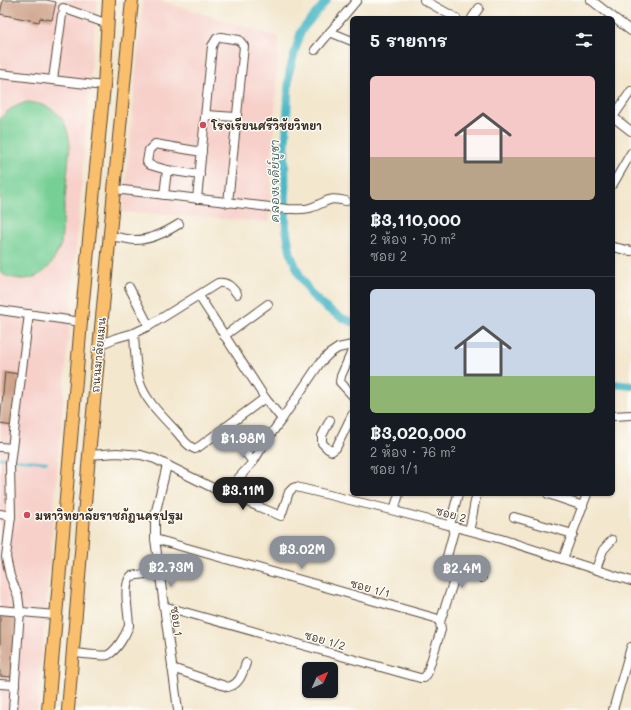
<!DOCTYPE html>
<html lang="th">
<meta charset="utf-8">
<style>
:root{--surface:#171b24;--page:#20242c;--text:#f1f3f6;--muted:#9ea1a6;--line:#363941;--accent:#8c9099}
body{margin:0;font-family:Mali,"Playpen Sans Thai",sans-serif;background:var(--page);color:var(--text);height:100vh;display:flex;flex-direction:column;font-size:15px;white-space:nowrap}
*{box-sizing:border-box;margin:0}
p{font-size:13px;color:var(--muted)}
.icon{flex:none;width:22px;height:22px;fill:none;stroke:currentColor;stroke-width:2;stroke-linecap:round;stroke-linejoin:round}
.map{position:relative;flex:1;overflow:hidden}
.sheet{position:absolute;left:350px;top:16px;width:265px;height:480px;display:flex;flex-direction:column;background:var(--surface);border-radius:6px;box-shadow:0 1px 3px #0004}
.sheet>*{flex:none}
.needle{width:26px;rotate:45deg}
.fabs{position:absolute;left:302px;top:662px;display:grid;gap:8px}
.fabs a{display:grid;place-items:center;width:36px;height:36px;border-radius:6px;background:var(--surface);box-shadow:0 1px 3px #0004;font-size:20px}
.price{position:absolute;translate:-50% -34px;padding:0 9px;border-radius:14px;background:var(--accent);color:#fff;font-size:13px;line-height:26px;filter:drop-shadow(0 1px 2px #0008)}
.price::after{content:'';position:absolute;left:50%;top:24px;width:12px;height:9px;margin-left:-6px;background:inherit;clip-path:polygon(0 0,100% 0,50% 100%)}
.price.current{background:#222;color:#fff}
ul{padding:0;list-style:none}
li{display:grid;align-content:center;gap:8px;height:212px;padding:0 20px}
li+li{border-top:1px solid var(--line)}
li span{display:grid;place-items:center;height:124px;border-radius:6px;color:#555}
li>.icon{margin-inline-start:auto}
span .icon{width:72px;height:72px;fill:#fffc;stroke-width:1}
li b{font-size:17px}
h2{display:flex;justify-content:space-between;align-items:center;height:48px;padding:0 20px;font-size:17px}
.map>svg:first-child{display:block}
.built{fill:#f7d0ca}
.green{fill:#76cf95;stroke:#587c5a}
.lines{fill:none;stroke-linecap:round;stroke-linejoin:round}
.stream{stroke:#4cb8c7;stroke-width:2.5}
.canal{stroke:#4cb8c7;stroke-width:8}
.building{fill:#cea289}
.minor-casing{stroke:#574638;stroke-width:10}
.highway-casing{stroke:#574638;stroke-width:14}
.minor{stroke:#fff;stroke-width:8}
.highway{stroke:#f9bf6c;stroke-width:12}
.poi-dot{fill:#d1495b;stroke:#fdfcf7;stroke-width:1.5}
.labels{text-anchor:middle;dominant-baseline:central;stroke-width:3;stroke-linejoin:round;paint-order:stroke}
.poi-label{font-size:11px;font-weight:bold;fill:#3b2a1e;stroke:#fdfcf7;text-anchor:start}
.street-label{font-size:11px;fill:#3b2a1e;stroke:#fdfcf7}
.water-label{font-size:12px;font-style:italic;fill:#415c59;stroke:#fdfcf7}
</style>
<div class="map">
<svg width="631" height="710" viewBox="0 0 631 710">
<rect width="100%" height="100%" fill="#fdfcf7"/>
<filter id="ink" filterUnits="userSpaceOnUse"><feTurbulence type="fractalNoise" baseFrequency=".025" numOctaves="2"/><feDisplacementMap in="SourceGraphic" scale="8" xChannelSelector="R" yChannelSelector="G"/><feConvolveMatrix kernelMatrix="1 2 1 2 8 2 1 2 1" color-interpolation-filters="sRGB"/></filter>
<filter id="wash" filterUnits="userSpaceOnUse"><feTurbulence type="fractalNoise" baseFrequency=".012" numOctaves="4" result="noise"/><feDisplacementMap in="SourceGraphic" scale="16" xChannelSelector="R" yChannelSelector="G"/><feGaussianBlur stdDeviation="0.9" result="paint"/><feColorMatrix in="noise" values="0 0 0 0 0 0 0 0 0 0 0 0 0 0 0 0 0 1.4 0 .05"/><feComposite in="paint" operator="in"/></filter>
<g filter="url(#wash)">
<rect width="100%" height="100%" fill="#f3e7ce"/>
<g class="built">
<polygon points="0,0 97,0 37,710 0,710"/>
<polygon points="143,0 157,0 279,37 269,222 123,212"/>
</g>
<path class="green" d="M 27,102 C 55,105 66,116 70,144 L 61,244 C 54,263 44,279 21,279 C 13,278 6,277 0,272 L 0,119 C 8,109 15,106 27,102 Z"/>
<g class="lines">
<polyline class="stream" points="0,458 47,462"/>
<g class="canal">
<polyline points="327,0 301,31 289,73 285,158 286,228 291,255 300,276 311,294 325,307 342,318 352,322"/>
<polyline points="613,384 631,386"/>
</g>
</g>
<g id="blocks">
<g class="building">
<polygon points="3,0 46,0 56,2 52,20 40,18 39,22 0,14"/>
<polygon points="5,372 19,374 13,426 0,424"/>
<polygon points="0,612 17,614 11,677 0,676"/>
</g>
</g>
</g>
<g filter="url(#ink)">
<use href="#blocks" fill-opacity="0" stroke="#574638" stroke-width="1"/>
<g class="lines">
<g class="minor-casing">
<g id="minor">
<polyline points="424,0 456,18"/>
<polyline points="591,0 631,31"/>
<polyline points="63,8 108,24"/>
<polyline points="472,18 479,8"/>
<polyline points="330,32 352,41"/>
<polyline points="315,50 357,0"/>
<polyline points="0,74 104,86"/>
<polyline points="53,79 62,15"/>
<polyline points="206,115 236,117"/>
<polyline points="613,117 631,91"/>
<polyline points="613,117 631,131"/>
<polyline points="200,175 167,170 150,165 147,162 149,150 155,144 202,152"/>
<polyline points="613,184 631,153"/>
<path d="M 114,189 L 287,209 C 295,209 303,210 310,208 C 327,203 325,196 346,201"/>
<polyline points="164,195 167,170"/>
<polyline points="197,199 212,46 217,38 221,37 239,40 244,46 228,203"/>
<path d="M 110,236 C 118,237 126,239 135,240 C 151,240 165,233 179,224"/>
<polyline points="613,247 631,251"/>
<polyline points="129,287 149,326"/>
<polyline points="199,296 265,398 282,419"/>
<polyline points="0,310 81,322"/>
<path d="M 134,333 C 135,349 135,367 140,383 C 146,401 162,416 175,430 C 182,437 185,445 195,449 L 200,446 L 265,398"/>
<polyline points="224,336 268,304"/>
<path d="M 99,345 L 116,338 L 134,333 L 149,326 L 218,283 C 227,282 231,286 237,294"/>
<polyline points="352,351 341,376 340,382 352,395"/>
<polyline points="613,416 631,415"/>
<polyline points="330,420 322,436 322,443 328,449 332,451 336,448 352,415"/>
<polyline points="225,427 253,462"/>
<polyline points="0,447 12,448"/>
<polyline points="89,455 117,453 141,455 155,459 213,488 222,487 234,483 253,462 268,438 282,419 320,363 329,354 338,348 352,345"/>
<polyline points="167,465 155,515 155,539 178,710"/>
<polyline points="213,488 281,516 289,492 293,488 296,487 391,510 501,539 631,581"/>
<polyline points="548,494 583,506"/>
<polyline points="394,510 399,494"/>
<polyline points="0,514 11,516"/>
<polyline points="514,517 573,534"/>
<polyline points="450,525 458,494"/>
<path d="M 469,530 C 473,518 473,506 477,494"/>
<polyline points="155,539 435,618 440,622"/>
<polyline points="563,559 587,494"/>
<polyline points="596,569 603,550 612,540"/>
<polyline points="457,571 482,578"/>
<polyline points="163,606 420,678 424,678 427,674 441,630 440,622 457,571 449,566 446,560 455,527"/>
<polyline points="0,610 55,615"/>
<path d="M 72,653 C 79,653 103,657 108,655 C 117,650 125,636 129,626 C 129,614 122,585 131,576 L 159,572"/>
<path d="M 172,668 L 228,687 C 240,684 242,674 246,663"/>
<polyline points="0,684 15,685"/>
<polyline points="13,710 20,611 18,596 10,576 6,557 11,516 10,464 29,314"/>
<polyline points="613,710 631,647"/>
</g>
</g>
<g class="highway-casing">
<g id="highway">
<polyline points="48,710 81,322 104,86 109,0"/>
<polyline points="68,710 89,455 132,0"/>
</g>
</g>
<use href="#minor" class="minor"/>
<use href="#highway" class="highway"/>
</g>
</g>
<g class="poi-dot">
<circle cx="203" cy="125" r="4"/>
<circle cx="27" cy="515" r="4"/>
</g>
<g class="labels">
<g class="poi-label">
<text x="211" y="125">โรงเรียนศรีวิชัยวิทยา</text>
<text x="35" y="515">มหาวิทยาลัยราชภัฏนครปฐม</text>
</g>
<g class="street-label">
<text transform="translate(98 355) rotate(-85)">ถนนมาลัยแมน</text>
<text transform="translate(451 514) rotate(15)">ซอย 2</text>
<text transform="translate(370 588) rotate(16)">ซอย 1/1</text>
<text transform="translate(177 621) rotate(82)">ซอย 1</text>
<text transform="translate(325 640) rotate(16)">ซอย 1/2</text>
</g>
<g class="water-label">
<text transform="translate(274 181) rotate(-90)">คลองเจดีย์บูชา</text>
</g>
</g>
</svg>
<div class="fabs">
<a><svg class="needle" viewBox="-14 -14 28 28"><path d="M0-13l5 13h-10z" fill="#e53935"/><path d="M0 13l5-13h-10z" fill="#9ea1a6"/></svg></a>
</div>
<b class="price" style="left:243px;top:459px">฿1.98M</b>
<b class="price current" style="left:243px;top:511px">฿3.11M</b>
<b class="price" style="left:302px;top:570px">฿3.02M</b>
<b class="price" style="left:171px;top:588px">฿2.73M</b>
<b class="price" style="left:462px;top:589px">฿2.4M</b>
<section class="sheet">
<h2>5 รายการ<svg class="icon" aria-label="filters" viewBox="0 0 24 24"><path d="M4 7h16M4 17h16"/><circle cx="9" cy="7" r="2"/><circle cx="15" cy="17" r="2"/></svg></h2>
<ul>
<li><span style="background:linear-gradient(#f6c9c9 65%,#b9a48a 0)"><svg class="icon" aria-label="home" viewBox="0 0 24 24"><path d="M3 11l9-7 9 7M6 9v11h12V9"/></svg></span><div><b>฿3,110,000</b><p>2 ห้อง · 70 m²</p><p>ซอย 2</p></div></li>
<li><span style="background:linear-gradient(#c9d6e8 70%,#8fb573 0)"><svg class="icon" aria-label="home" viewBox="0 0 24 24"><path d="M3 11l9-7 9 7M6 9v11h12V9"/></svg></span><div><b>฿3,020,000</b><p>2 ห้อง · 76 m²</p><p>ซอย 1/1</p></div></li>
</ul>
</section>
</div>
